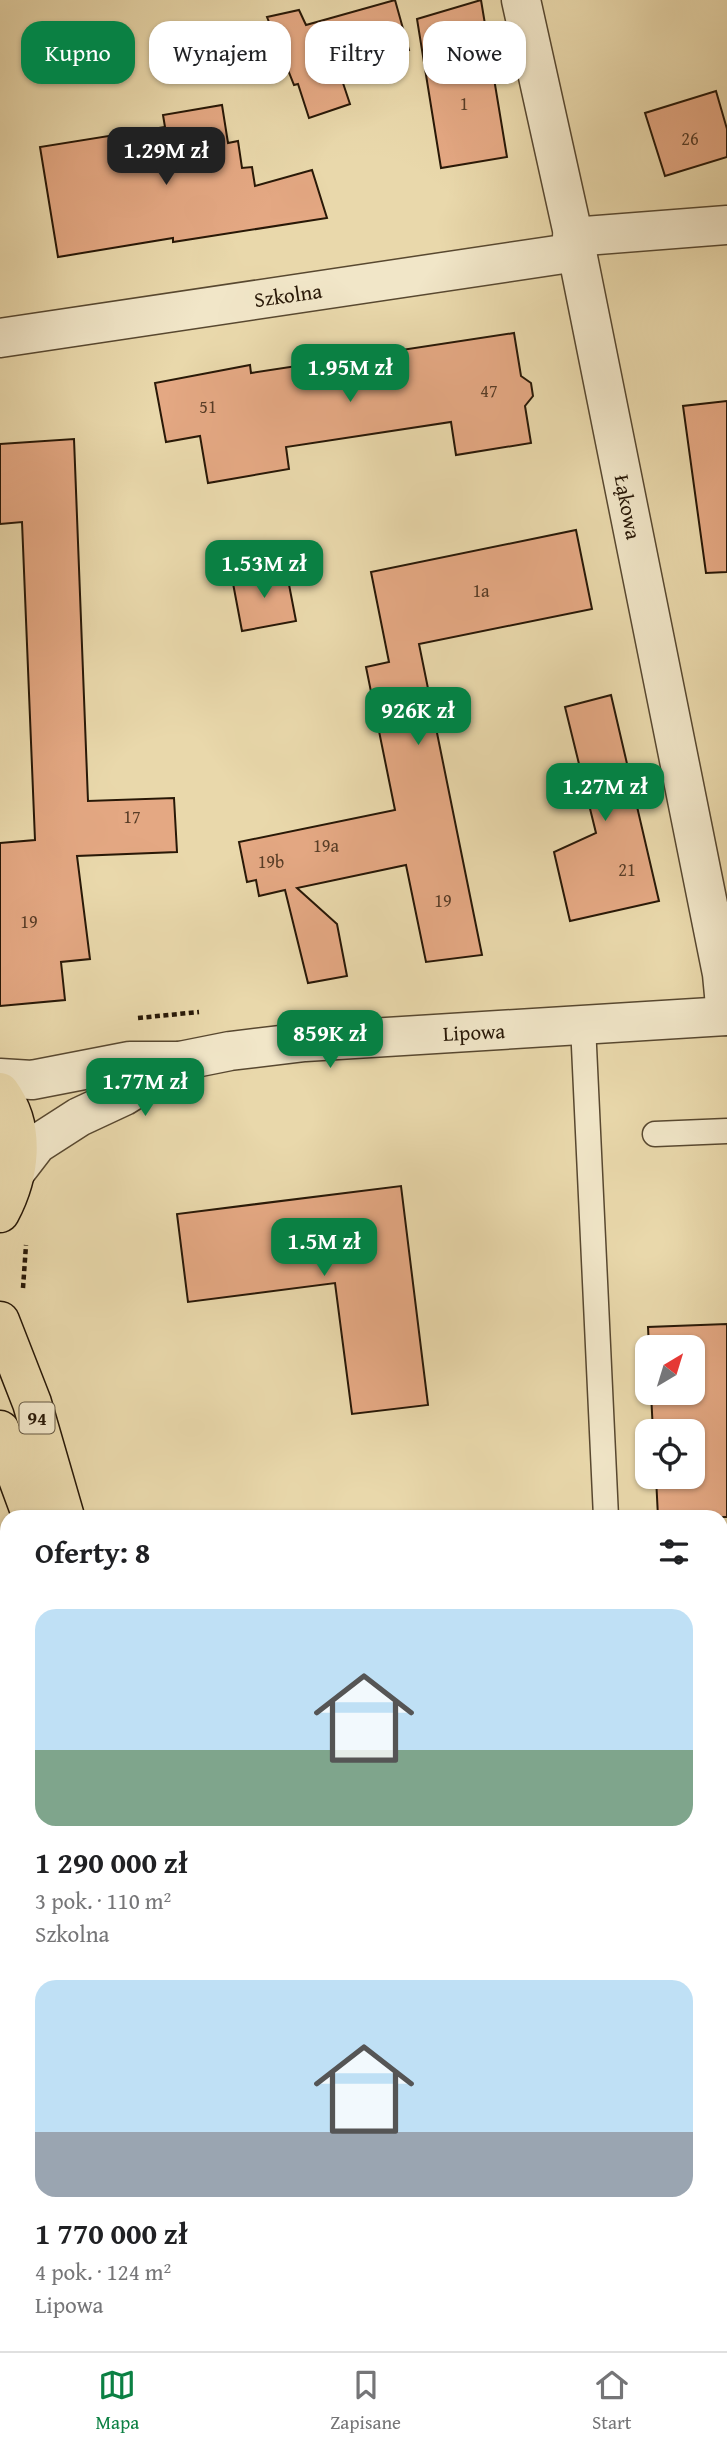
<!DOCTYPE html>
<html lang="pl">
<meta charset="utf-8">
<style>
:root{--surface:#fff;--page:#f6f6f6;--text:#202124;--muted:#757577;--line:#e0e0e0;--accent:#0b8043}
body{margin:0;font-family:"Gentium Book Plus",serif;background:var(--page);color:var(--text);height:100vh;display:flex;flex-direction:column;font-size:26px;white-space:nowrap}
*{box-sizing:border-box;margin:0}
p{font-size:23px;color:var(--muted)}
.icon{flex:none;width:38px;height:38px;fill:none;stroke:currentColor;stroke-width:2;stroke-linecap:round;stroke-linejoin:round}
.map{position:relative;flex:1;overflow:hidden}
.sheet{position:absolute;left:0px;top:1510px;width:728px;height:842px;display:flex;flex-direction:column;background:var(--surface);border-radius:21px 21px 0 0;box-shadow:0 2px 5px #0004}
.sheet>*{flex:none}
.banner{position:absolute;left:21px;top:21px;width:686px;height:63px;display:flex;gap:14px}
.needle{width:46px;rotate:38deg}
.buttons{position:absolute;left:635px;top:1335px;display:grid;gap:14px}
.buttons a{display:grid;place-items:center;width:70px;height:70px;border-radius:14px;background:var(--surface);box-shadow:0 2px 5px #0004;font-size:35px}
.price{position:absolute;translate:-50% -60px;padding:0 16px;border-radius:14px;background:var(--accent);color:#fff;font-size:23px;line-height:46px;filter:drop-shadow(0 2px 4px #0008)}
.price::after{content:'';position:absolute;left:50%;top:42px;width:21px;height:16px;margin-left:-10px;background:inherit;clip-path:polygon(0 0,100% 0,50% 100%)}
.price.current{background:#222;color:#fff}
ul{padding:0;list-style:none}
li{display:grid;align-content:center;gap:14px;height:371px;padding:0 35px}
li span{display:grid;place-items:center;height:217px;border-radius:21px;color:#555}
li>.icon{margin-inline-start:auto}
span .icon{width:126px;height:126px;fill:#fffc;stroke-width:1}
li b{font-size:30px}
h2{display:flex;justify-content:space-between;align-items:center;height:84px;padding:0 35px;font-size:30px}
.tag{padding:0 24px;border-radius:21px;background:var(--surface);box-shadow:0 2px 5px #0004;font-size:24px;line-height:63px}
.tag.current{background:var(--accent);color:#fff}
.dock{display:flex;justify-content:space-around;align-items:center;height:98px;border-top:2px solid var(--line);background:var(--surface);font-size:19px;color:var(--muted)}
.dock a{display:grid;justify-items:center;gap:4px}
.dock .current{color:var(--accent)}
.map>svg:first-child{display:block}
.water{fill:#9ab8b2;stroke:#6c786e;stroke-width:2}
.building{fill:#e4a883;stroke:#281807;stroke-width:2}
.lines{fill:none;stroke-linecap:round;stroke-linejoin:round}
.service-casing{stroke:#584830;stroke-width:27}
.minor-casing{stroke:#584830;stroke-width:41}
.tertiary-casing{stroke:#584830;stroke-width:41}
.primary-casing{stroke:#281807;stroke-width:41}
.path{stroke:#281807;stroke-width:4.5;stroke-dasharray:5 3.5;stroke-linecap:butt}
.service{stroke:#f1e6c8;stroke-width:24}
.minor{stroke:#f1e6c8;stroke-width:38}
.tertiary{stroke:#f1e6c8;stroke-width:38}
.primary{stroke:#e9d8ab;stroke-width:38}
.labels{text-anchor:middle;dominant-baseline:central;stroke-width:7;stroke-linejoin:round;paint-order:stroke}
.number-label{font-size:18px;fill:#573c26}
.shield{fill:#f1e6c8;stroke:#645641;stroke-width:2}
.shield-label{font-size:19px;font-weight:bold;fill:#281807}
.street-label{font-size:21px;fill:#281807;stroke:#f1e6c8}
</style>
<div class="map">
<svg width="727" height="2351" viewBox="0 0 727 2351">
<rect width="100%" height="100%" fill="#e9d8ab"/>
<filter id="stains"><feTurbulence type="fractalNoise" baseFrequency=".00286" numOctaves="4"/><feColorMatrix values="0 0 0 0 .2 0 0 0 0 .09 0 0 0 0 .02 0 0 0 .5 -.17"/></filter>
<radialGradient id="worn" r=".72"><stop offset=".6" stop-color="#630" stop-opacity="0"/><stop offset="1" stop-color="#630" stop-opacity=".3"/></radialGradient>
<g class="water">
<polygon points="727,2010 727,2086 721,2088 721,2011"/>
<polygon points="7,2262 7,2345 12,2345 0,2351 0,2268"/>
</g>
<g class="building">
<polygon points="395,0 409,50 340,74 350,104 309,118 298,84 294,85 267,17 299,10 306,25"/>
<polygon points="481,0 507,157 441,168 417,19"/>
<polygon points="716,91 727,129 727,157 665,176 645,113"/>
<polygon points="222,105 228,143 238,141 242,168 252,167 255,186 312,170 327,218 173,242 173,238 58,257 40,147 165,127 163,115"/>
<polygon points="514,333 521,376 531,383 533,396 525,406 531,443 456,455 451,422 286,447 289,469 208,483 200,436 166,442 155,383 250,365 251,373"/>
<polygon points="727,401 727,572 706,573 683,406"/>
<polygon points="74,439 88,801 174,798 177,852 77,856 90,959 61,962 65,1000 0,1006 0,843 35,840 22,522 0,524 0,444"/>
<polygon points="576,530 592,609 419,644 482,955 426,962 406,865 297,888 337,924 347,976 308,983 285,890 259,896 256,880 247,882 239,842 395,810 366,667 389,662 371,572"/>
<polygon points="286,569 296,621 242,631 232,578"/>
<polygon points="611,695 659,901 570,921 554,852 596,833 565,707"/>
<polygon points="401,1186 428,1405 352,1414 335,1283 188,1302 177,1214"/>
<polygon points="727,1324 727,1517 658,1517 656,1477 693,1477 693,1432 653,1432 651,1393 693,1393 693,1348 649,1348 648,1327"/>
</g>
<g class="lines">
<g class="service-casing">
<g id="service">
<polyline points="583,1025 606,1517"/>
<polyline points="655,1134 727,1131"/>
<polyline points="472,2345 482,2351"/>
<polyline points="387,2351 413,2345"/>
</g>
</g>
<g class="minor-casing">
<g id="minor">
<polyline points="521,0 577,252 722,974 726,1016"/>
<polyline points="572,237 727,225"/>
<polyline points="0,338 577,252"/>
</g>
</g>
<g class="tertiary-casing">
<g id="tertiary">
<polyline points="0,1078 32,1080 130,1061 180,1061 230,1051 305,1042 727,1016"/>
<polyline points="17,1170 37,1144 79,1117 124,1096 180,1061"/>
</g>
</g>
<g class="primary-casing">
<g id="primary">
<path d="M 0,1092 C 27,1129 20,1175 0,1213"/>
<polyline points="0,1321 32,1403 65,1517"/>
<polyline points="0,1430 32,1517"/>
<polyline points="314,2345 316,2351"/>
</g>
</g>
<g class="path">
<polyline points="138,1018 199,1012"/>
<polyline points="23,1288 26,1245"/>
<polyline points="721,1914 727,1913"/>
<polyline points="0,2152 7,2148"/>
<polyline points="721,2188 727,2186"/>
<polyline points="721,2218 727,2217"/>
<polyline points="266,2345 268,2351"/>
</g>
<use href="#service" class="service"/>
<use href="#minor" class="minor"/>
<use href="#tertiary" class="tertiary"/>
<use href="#primary" class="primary"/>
</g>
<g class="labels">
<g class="number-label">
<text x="464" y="103">1</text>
<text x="690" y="138">26</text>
<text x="489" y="390">47</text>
<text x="208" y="406">51</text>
<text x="481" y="590">1a</text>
<text x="132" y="816">17</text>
<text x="326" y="845">19a</text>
<text x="271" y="861">19b</text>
<text x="627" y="869">21</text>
<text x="443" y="900">19</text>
<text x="29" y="921">19</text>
</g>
<rect class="shield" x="19.5" y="1402.5" width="35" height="31" rx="5"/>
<g class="shield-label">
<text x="37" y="1418">94</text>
</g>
<g class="street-label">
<text transform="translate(288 295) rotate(-8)">Szkolna</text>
<text transform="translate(628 507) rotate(79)">Łąkowa</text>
<text transform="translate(474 1032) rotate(-3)">Lipowa</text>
</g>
</g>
<rect width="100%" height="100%" filter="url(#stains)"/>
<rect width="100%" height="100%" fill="url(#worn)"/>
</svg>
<div class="buttons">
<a><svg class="needle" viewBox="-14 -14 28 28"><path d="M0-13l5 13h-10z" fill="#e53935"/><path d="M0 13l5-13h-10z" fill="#757577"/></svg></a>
<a><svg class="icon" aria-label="locate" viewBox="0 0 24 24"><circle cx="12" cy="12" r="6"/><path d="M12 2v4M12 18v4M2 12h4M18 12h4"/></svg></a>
</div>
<b class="price current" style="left:166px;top:187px">1.29M zł</b>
<b class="price" style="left:350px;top:404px">1.95M zł</b>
<b class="price" style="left:264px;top:600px">1.53M zł</b>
<b class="price" style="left:418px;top:747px">926K zł</b>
<b class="price" style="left:605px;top:823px">1.27M zł</b>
<b class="price" style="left:330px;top:1070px">859K zł</b>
<b class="price" style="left:145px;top:1118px">1.77M zł</b>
<b class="price" style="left:324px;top:1278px">1.5M zł</b>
<div class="banner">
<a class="tag current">Kupno</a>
<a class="tag">Wynajem</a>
<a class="tag">Filtry</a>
<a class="tag">Nowe</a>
</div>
<section class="sheet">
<h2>Oferty: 8<svg class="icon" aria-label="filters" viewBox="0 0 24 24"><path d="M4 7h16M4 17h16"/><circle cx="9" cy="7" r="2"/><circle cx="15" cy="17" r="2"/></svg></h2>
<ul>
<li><span style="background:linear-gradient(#bfe0f5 65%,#7fa58c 0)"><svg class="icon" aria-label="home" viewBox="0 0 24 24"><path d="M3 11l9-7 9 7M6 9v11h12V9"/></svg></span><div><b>1 290 000 zł</b><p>3 pok. · 110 m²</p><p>Szkolna</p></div></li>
<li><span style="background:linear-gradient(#bfe0f5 70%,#9aa5b1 0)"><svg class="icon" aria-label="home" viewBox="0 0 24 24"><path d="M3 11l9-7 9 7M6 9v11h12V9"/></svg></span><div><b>1 770 000 zł</b><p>4 pok. · 124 m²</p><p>Lipowa</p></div></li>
</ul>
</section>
</div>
<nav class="dock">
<a class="current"><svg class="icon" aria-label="map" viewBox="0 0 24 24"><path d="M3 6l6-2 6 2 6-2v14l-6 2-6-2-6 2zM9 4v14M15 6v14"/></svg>Mapa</a>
<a><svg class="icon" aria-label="saved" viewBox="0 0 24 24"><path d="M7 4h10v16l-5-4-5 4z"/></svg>Zapisane</a>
<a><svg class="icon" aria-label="home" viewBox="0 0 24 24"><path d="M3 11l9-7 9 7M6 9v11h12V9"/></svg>Start</a>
</nav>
